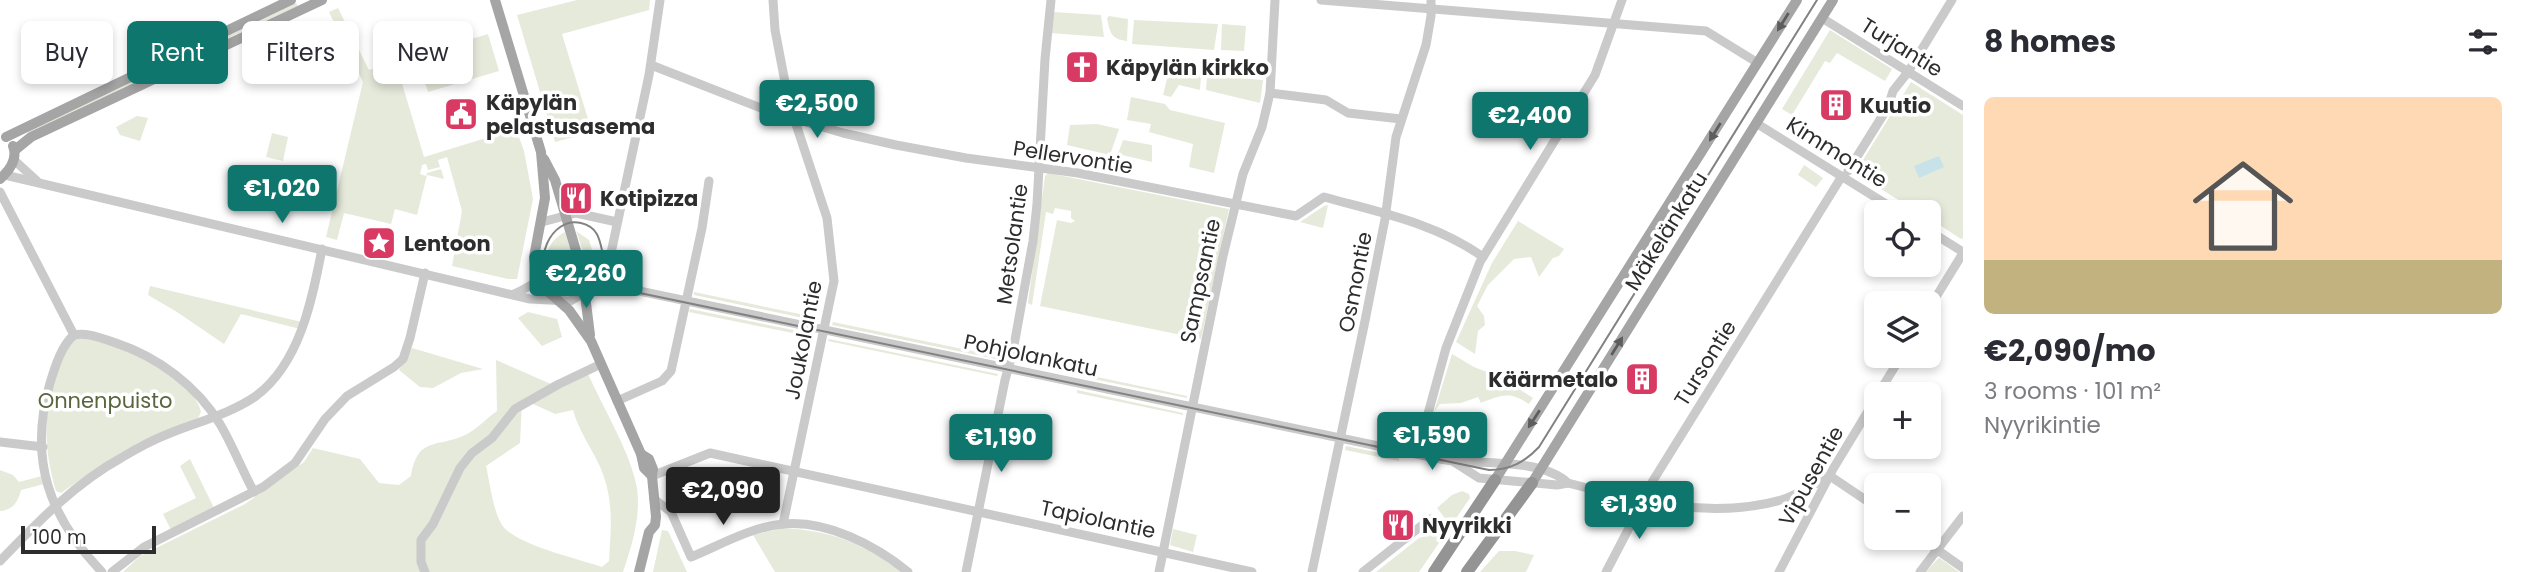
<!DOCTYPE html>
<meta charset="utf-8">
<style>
:root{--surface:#fff;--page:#f7f7f7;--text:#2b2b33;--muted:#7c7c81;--line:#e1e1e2;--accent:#0f766e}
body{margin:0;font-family:Poppins,sans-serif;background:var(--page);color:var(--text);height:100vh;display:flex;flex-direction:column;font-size:26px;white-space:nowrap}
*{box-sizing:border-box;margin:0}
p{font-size:23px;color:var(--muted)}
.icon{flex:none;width:38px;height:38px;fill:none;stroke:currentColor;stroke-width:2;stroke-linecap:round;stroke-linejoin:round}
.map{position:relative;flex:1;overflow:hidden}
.details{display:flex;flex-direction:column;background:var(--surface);width:560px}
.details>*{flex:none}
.guide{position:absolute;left:21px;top:21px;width:665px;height:63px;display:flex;gap:14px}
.buttons{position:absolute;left:1864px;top:200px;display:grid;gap:14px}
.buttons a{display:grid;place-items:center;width:77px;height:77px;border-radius:10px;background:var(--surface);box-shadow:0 4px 10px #0003;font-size:35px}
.scale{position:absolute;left:21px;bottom:18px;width:135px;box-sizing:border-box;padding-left:7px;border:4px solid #2d2d2d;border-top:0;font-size:19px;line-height:24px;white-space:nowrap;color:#2d2d2d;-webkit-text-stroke:5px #fff;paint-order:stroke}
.price{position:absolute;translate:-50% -60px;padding:0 16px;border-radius:7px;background:var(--accent);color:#fff;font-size:23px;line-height:46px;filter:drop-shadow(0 2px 4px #0008)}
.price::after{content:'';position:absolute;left:50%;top:42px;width:21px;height:16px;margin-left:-10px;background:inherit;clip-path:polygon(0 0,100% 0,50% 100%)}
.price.active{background:#222;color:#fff}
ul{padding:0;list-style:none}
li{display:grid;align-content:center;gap:14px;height:371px;padding:0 21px}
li+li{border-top:2px solid var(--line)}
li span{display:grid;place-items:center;height:217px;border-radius:10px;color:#555}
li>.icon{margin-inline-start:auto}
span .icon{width:126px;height:126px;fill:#fffc;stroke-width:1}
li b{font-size:30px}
h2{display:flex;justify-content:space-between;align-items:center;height:84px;padding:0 21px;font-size:30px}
.tag{padding:0 24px;border-radius:10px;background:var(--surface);box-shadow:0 4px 10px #0003;font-size:24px;line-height:63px}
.tag.active{background:var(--accent);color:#fff}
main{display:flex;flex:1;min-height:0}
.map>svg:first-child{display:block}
.green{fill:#e6eadb}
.water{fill:#c8e2e9}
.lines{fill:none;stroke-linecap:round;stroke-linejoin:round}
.minor{stroke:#cacaca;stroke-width:9}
.major{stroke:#a5a5a5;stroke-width:10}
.highway{stroke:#949494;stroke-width:12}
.tram{stroke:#828282;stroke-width:2}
.oneway{fill:#5d5d5d}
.labels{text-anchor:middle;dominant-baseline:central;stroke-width:7;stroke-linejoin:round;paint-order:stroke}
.street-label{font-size:21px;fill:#2d2d2d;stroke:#fff}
.poi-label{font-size:21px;font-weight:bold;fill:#2d2d2d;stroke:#fff;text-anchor:start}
.park-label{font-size:21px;fill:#58663d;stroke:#fff}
</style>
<main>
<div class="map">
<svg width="1963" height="572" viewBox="0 0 1963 572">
<rect width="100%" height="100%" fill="#fff"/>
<g class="green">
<polygon points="577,0 650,0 649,10 562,34 592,132 555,142 517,15"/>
<polygon points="296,3 298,6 197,52 198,50"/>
<polygon points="338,8 369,70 488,34 499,71 428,92 419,64 398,70 424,157 516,129 524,151 533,199 517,279 508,279 452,266 462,211 447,157 438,160 440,167 428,170 426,164 422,165 420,174 426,176 427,173 441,169 444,179 427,175 417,215 395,209 391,224 344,213 337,240 326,237 363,82 329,12"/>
<polygon points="1053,12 1101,15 1104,37 1050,33"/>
<path d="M 1109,16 L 1128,19 L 1127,41 C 1111,39 1110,33 1107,18 Z"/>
<polygon points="1134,20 1218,24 1214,50 1132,44"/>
<polygon points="1222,24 1246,26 1244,51 1221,50"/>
<polygon points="1830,30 1892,69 1885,81 1837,53 1830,63 1825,61 1792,115 1782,109"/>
<polygon points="187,56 190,58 29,134 28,131"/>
<polygon points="1170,67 1174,67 1180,75 1201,75 1200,90 1179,85 1171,97 1163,95"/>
<polygon points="1207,75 1263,80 1260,103 1206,90"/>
<polygon points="1911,82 1963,115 1963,238 1961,239 1929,218 1928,212 1918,212 1855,173"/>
<polygon points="1131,97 1165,104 1170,110 1225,123 1214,173 1189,167 1193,144 1149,132 1151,124 1127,120"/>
<polygon points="137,116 148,118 140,141 120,135 116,127"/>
<polygon points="1097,124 1119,129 1110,155 1067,145 1070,125"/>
<polygon points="272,133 288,137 283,161 266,157"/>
<polygon points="1123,140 1152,145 1152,162 1118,154"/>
<polygon points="1804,165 1823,178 1816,187 1798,175"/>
<polygon points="1048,173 1229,209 1201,339 1040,306 1057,220 1071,223 1075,221 1071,218 1071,211 1055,208 1053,214 1046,212 1032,305 1028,303 1045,176"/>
<polygon points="1328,205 1323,228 1300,222 1324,206"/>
<polygon points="1518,221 1564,249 1559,256 1553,258 1539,277 1531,257 1514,259 1488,285 1477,306 1484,316 1485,325 1478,331 1475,354 1456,342 1492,263"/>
<polygon points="576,231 589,240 596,263 587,261 585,257"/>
<path d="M 565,232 L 574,262 L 562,263 L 548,269 C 543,253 551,239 565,232 Z"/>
<polygon points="150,286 302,322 300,329 241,314 224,344 177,312 148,295"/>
<polygon points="694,292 819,318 818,321 694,295"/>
<polygon points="690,309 813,334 812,337 689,312"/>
<polygon points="528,312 557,319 562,337 542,346 518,318"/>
<polygon points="833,322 1001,357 1001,360 832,325"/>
<path d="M 77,338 C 95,339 114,345 131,351 C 150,359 199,391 201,412 L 198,418 C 145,439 107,461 61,493 L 56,491 C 44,451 42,411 58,371 C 63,358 66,348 77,338 Z"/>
<polygon points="829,339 998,374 997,376 828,341"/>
<polygon points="412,348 483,369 461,373 433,388 420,387 399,370"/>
<path d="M 1452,354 L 1474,367 L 1500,377 L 1533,398 L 1529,404 C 1509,391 1502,395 1481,403 L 1478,397 L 1461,403 L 1440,404 L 1434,412 Z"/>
<path d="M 496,360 L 551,384 L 522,401 L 520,443 L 486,466 C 490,483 493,511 502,525 C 515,545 579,559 602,567 L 609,561 C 611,527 614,501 601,469 C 592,448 579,432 573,410 L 555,414 L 531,403 L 588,374 C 602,405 632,456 637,488 C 641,517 632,545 623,572 L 123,572 L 140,556 L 245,504 L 304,462 L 313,448 L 360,459 L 379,483 L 399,485 L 411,476 C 418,435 437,449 467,434 C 477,429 487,418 497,411 Z"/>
<polygon points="1083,374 1187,396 1187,398 1083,377"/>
<polygon points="1077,390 1183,413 1183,415 1077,393"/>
<polygon points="1346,446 1399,457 1399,461 1345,450"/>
<polygon points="190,459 214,508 171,530 163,514 196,498 180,466"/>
<path d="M 0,470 L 13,475 L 19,482 L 42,476 L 44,484 L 21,490 C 18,502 13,510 0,511 Z"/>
<polygon points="1462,491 1469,494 1470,498 1419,572 1376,572 1419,538 1432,534 1447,521 1437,508 1452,495"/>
<path d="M 783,528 C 834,531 861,543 902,572 L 775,572 L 753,535 Z"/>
<polygon points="1173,529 1197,535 1193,552 1170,545"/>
<polygon points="662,530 668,531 687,572 653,572"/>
<polygon points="1499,551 1515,551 1534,555 1526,572 1480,572"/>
<polygon points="1939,558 1941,559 1959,572 1925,572"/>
</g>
<polygon class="water" points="1939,156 1944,167 1919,178 1914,166"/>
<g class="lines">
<g class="minor">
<polyline points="773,0 775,30 789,103 827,218 834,281 783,524"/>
<polyline points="1321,0 1706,31 1758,63"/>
<polyline points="1822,18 1963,106"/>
<path d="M 651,65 L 766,110 L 843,133 L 896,145 L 966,158 L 1078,173 L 1296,216 L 1324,197 C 1378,212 1436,223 1483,257"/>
<polyline points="1270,93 1326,100 1348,113 1401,119"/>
<polyline points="1756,123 1899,212"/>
<polyline points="14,160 37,181"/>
<polyline points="1848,171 1888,107 1893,91 1908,72 1952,0"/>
<polyline points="5,175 530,299 570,301 601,283"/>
<polyline points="0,192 74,335"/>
<polyline points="542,222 576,213 617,222"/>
<polyline points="1928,230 1963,252"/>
<polyline points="601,283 611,253 649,75 660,0"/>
<path d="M 514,294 C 533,287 560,260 582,271 C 589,274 595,280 601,283 L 1426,456 C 1435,458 1444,460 1453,461 C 1486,464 1542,459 1568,483"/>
<polyline points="1928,310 1963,253"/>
<path d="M 74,335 C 61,346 55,367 50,383 C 28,459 49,517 102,572"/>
<path d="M 74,335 C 87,332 103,339 116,343 C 158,357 197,386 220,424 C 233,446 242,470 254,492"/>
<polyline points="1878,394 1902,355"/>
<polyline points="617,401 662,381 671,371 702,228 709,181"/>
<polyline points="0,442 43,447"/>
<polyline points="1417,454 1446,348 1480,262 1595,75 1622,0"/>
<path d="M 1454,462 L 1479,478 L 1557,485 L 1568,483 C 1637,501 1710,520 1781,500 C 1798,495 1814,484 1830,476 L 1876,507"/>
<polyline points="652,476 710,453 1252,572"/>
<path d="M 654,499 L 671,512 L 691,557 C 720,545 751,527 783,524 C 827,520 875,545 908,572"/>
<polyline points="1919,537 1963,568"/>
<path d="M 0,561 C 37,523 74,484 121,458 C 136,449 152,440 168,434 C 197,422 230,414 256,396 C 300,363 312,300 322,249"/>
<polyline points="112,572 144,547 263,487 295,463 325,419 347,396 394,367 403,359 410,338 425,273"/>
<polyline points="425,572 421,562 421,540 433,524 460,468 472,453 492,438 515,409 559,384 601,364"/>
<polyline points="966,572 1005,380 1013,351 1033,241 1037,204 1045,59 1051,0"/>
<polyline points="1159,572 1223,256 1243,174 1262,127 1270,93 1275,0"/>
<polyline points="1312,572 1365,321 1385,219 1396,137 1426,45 1431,16 1431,0"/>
<polyline points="1363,572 1430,519"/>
<polyline points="1606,572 1640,507 1641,500 1842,176"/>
<polyline points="1779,572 1833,469 1876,398"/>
<polyline points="1920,572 1963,516"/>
</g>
<g class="major">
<polyline points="495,0 541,152 545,198 534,257 536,273 545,289 569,310 591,341 641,454 644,468 652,476"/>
<polyline points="6,137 291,0"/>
<polyline points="15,150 31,137 322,0"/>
<polyline points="544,159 555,180 582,271 590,335"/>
<path d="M 0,179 C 10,170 18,159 13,146"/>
<polyline points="1495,480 1797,0"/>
<polyline points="1532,483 1833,0"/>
<polyline points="639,572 649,532 655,525 656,517 652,476 653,469 649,459 641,454"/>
</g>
<g class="highway">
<polyline points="1434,572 1495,480"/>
<polyline points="1467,572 1532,483"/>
</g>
<path class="tram" d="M 630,287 C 588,273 615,231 581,223 C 551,215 528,267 557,282 C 571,289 594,284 611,287 L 1489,470 C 1510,470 1525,462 1539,447 L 1817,0"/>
</g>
<defs><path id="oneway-solid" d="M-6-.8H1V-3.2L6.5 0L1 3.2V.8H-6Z" transform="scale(1.75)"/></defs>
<g class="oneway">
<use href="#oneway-solid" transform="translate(1783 22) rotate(122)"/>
<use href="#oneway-solid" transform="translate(1715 132) rotate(122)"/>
<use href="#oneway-solid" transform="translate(1617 346) rotate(-58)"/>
<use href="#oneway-solid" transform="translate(1534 419) rotate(123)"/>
</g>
<defs>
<g id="church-square" transform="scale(1.75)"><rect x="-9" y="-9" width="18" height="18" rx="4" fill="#d93a64" stroke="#fff"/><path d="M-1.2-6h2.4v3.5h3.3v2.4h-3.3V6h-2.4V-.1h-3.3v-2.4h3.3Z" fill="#fff"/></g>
<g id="building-square" transform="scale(1.75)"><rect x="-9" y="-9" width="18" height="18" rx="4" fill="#d93a64" stroke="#fff"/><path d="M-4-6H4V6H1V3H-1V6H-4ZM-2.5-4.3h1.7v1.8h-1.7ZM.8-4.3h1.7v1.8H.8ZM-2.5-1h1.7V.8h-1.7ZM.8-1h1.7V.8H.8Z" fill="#fff"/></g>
<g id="civic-square" transform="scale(1.75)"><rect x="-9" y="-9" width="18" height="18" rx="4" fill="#d93a64" stroke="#fff"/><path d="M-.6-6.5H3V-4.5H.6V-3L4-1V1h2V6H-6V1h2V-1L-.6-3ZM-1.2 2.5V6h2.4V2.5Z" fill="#fff"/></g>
<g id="restaurant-square" transform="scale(1.75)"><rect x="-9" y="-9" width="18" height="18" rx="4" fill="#d93a64" stroke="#fff"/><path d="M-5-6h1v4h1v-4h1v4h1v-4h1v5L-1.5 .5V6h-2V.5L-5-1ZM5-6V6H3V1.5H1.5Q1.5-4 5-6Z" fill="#fff"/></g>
<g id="sight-square" transform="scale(1.75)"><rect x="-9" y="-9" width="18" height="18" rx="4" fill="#d93a64" stroke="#fff"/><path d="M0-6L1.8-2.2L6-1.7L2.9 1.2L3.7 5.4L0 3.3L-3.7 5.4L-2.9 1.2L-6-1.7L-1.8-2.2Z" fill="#fff"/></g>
</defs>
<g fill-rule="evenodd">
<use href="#church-square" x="1082" y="67"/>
<use href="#building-square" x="1836" y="105"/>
<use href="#civic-square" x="461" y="114"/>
<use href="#restaurant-square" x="576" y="198"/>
<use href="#sight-square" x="379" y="243"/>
<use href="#building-square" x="1642" y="379"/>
<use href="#restaurant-square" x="1398" y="525"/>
</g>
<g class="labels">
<g class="street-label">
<text transform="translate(1902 47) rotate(32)">Turjantie</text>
<text transform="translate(1837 152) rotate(32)">Kimmontie</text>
<text transform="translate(1073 157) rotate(9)">Pellervontie</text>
<text transform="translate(1666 231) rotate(-58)">Mäkelänkatu</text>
<text transform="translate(1012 244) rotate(-82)">Metsolantie</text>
<text transform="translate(1200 281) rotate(-78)">Sampsantie</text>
<text transform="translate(1355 282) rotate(-79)">Osmontie</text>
<text transform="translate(803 340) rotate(-79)">Joukolantie</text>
<text transform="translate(1031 355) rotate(12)">Pohjolankatu</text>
<text transform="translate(1705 363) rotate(-58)">Tursontie</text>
<text transform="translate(1811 476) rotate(-61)">Vipusentie</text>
<text transform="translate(1098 519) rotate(12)">Tapiolantie</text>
</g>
<g class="poi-label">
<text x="1106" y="67">Käpylän kirkko</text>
<text x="486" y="102">Käpylän<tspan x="486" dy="24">pelastusasema</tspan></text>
<text x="1860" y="105">Kuutio</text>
<text x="600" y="198">Kotipizza</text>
<text x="404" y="243">Lentoon</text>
<text x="1618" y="379" text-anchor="end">Käärmetalo</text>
<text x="1422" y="525">Nyyrikki</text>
</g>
<g class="park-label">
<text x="105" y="400">Onnenpuisto</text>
</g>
</g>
</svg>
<div class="buttons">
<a><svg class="icon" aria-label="locate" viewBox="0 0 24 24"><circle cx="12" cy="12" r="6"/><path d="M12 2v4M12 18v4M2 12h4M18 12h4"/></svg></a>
<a><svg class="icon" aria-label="layers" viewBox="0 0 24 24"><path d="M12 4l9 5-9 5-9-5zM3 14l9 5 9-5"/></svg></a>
<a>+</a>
<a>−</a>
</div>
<div class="scale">100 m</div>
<b class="price" style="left:817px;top:140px">€2,500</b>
<b class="price" style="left:1530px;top:152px">€2,400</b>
<b class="price" style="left:282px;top:225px">€1,020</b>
<b class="price" style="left:586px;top:310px">€2,260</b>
<b class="price" style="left:1432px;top:472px">€1,590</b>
<b class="price" style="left:1001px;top:474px">€1,190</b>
<b class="price active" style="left:723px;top:527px">€2,090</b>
<b class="price" style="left:1639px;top:541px">€1,390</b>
<div class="guide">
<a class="tag">Buy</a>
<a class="tag active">Rent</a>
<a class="tag">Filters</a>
<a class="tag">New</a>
</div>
</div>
<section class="details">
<h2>8 homes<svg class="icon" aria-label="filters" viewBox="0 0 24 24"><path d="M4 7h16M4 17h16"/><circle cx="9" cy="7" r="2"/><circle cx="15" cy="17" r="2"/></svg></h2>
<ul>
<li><span style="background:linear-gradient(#ffd9b3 75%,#c2b280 0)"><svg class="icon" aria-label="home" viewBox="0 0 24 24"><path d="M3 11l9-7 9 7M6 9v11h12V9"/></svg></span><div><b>€2,090/mo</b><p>3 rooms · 101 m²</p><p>Nyyrikintie</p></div></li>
</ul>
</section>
</main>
